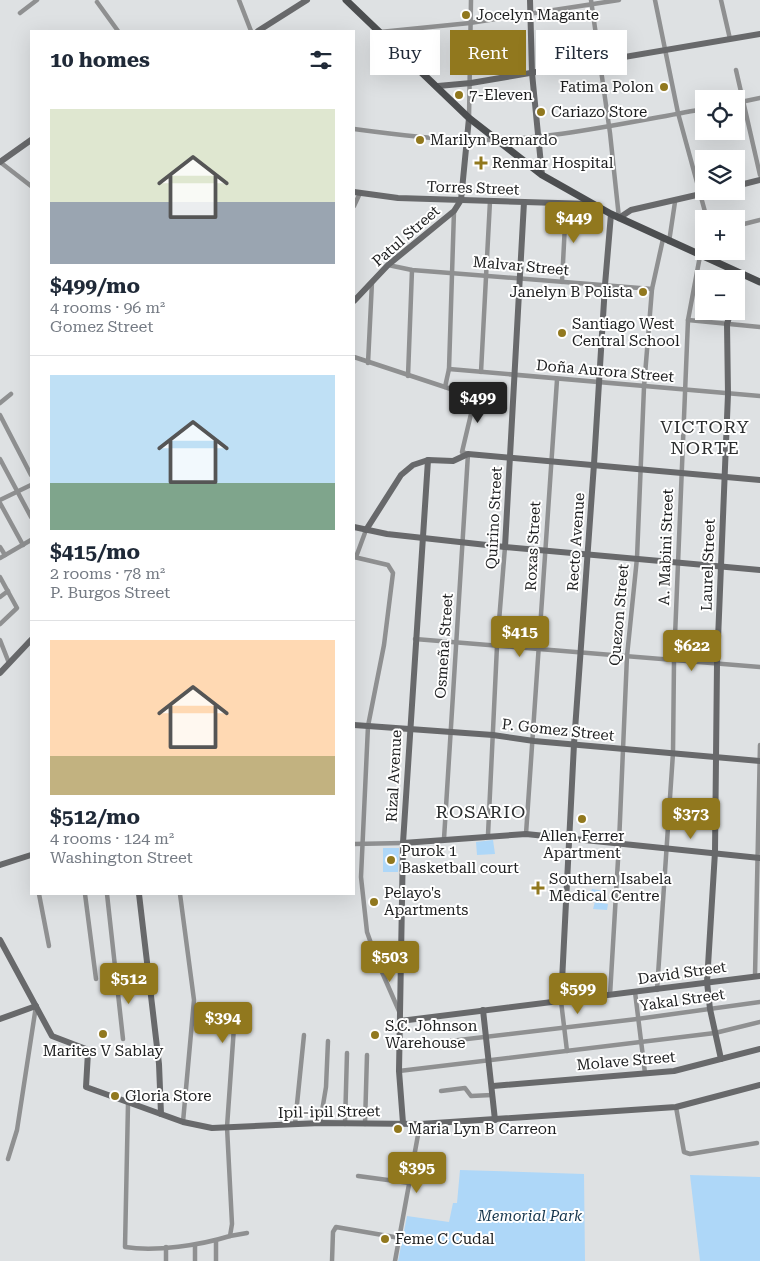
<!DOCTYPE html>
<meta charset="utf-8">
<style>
:root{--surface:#fff;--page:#f6f6f7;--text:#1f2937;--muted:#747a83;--line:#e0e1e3;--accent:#91781e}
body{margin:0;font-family:"Roboto Serif",serif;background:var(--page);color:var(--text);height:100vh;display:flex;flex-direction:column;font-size:19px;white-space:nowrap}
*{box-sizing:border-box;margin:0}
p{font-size:16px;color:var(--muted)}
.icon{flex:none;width:28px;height:28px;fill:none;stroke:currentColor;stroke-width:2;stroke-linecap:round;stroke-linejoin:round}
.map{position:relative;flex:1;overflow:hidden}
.details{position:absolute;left:30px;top:30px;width:325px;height:865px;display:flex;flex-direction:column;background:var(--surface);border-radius:0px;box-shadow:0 5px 20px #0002}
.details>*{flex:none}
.top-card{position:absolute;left:370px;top:30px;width:315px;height:45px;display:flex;gap:10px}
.controls{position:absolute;left:695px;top:90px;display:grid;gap:10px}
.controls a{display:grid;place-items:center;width:50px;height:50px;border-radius:0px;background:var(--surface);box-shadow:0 5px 20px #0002;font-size:25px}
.price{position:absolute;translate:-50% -42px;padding:0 11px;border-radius:5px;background:var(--accent);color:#fff;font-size:16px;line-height:32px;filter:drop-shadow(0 1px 2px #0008)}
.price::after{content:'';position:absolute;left:50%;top:30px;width:15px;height:11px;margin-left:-8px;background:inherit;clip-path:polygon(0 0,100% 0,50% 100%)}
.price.on{background:#222;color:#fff}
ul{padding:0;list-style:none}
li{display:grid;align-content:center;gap:10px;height:265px;padding:0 20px}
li+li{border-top:1px solid var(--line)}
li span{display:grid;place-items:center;height:155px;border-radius:0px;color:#555}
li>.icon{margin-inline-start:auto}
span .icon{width:90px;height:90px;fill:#fffc;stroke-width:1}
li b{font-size:21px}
h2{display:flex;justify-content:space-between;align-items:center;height:60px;padding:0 20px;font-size:21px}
.chip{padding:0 18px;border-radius:0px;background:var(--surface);box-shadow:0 5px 20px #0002;font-size:18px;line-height:45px}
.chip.on{background:var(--accent);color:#fff}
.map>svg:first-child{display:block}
.green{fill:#aed7f8}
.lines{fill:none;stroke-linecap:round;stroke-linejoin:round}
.street{stroke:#8f9091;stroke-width:4.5}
.secondary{stroke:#68696b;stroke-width:6}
.primary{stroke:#4c4e50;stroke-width:7}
.poi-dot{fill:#91781e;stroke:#fff;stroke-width:2}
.labels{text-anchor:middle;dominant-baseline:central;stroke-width:4;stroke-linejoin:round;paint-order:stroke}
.poi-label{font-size:15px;fill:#1d1e1f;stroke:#fff;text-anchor:start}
.street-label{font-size:15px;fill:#1d1e1f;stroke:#fff}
.park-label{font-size:15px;font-style:italic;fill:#16364d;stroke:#fff}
.quarter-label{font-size:18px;letter-spacing:1px;fill:#2b2d2e;stroke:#fff}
</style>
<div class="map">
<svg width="760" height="1261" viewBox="0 0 760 1261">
<rect width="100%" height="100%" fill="#dee1e3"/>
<g class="green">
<polygon points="457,393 471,398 466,414 452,410"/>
<polygon points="493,840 495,854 477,855 476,842"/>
<polygon points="383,848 399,848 398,872 383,872"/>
<polygon points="592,889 604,891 601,903 608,904 607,910 593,909 596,898 589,896"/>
<polygon points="460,1170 584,1174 585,1261 398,1261 407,1216 449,1222 453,1203 457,1203"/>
<polygon points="690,1175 760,1177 760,1261 700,1261"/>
</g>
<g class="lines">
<g class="street">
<polyline points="239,0 251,31"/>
<polyline points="591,0 610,133 619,218"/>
<polyline points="655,0 678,113 707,219"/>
<polyline points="721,0 730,39"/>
<polyline points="97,2 118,31"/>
<polyline points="20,13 37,0"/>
<polyline points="380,32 470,23 619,0"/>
<polyline points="736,70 760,175"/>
<polyline points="736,103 760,98"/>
<polyline points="469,118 471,0"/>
<path d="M 354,129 C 391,134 429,139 467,140 C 543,142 629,122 704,109"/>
<polyline points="0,162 31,186"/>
<polyline points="354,206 360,193"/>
<polyline points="736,226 760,220"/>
<polyline points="669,242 675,202"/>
<polyline points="388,265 412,270 652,289"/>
<polyline points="562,282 566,205"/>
<polyline points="688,320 760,327"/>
<polyline points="354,357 475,397 462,452 468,454 444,839"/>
<polyline points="368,363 372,282"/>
<polyline points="449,369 760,396"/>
<polyline points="481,372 490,201"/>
<polyline points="408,376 412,270"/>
<polyline points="445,387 449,369 454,211"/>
<polyline points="0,403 11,394"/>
<polyline points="0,415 31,475"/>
<polyline points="0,459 31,517"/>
<polyline points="0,500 31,485"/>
<polyline points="0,503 23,545"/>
<polyline points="0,547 5,555"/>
<polyline points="354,557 388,565 393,573 384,645 368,726 361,877 367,932 378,963 399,1011"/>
<polyline points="356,557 366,530"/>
<polyline points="0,558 31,540"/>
<polyline points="0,577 17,608 0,624"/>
<polyline points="0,597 8,591"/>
<polyline points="415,639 760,667"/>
<polyline points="0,640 9,663"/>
<polyline points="526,834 557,380"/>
<polyline points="488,835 497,646 505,547"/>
<polyline points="354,844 403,843"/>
<polyline points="39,894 49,946"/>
<polyline points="85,894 96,979"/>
<polyline points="107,894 123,1039"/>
<polyline points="180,894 194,1000 183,1122"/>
<polyline points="755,976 760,745"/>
<polyline points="657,990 673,753 674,661 688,320 700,256"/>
<polyline points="635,992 645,1073"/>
<polyline points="610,995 619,843 627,656 637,558 644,387 652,289 663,239"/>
<polyline points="561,1001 567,1051"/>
<polyline points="399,1047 637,1019 760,1002"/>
<polyline points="399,1071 715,1033 760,1022"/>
<polyline points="441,1091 465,1088 471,1096 492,1095"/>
<path d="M 128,1104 L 125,1247 C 156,1252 201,1245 230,1236 L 232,1224 L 227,1127 L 234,1027"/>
<polyline points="676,1107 684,1152 690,1154 757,1143"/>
<polyline points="320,1123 326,1087 328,1041"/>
<polyline points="295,1124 304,1035"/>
<polyline points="345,1124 347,1053"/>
<polyline points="365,1124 367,1055"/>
<polyline points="8,1159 17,1130 36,1006"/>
<polyline points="358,1176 410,1183"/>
<polyline points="230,1236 247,1233"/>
<polyline points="195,1246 195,1261"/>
<polyline points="166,1247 166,1261"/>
<polyline points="216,1261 216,1241"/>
<polyline points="332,1261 333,1232 336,1227 400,1238"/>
<polyline points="395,1261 420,1124"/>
</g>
<g class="secondary">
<polyline points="530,0 532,73 542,175"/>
<polyline points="258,31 307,0"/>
<polyline points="438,86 471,83 760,34"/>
<polyline points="0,162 31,140"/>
<polyline points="736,186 760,180"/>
<polyline points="354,192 398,198 591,204"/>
<polyline points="619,218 631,210 714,191"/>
<polyline points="736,292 742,273"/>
<polyline points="354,301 388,265 454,211 461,200 469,118"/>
<polyline points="354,527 387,534 505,547 760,570"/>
<polyline points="366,530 401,475 413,465 428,460 453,461 468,454 760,480"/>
<polyline points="505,547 524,202"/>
<polyline points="0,673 31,640"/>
<polyline points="354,725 493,735 534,741 760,761"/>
<polyline points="403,843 526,834 760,858"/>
<polyline points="0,865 31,855"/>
<polyline points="139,894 159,1064 161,1114"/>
<polyline points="0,940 52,1036 86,1049 88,1052 86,1087 183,1122 212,1128 320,1123 420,1124 676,1107 760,1085"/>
<polyline points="561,1001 574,744 594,464 605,285 611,214"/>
<polyline points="483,1010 495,1120"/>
<polyline points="0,1019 36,1006"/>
<polyline points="400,1021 760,976"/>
<polyline points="721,1059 710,1009 707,982 715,852 717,664 728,394 727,324 731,311"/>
<polyline points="493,1086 674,1071 760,1049"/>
<polyline points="403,1123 399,1071 403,843 428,460"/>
</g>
<polyline class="primary" points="346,0 469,118 542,175 611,214 760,282"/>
</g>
<g class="poi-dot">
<circle cx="466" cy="15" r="5"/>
<circle cx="664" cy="87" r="5"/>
<circle cx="459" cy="95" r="5"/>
<circle cx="541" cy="112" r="5"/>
<circle cx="420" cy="140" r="5"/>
<path d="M478.5 155.5h5v5h5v5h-5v5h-5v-5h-5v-5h5z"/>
<circle cx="643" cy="292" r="5"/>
<circle cx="562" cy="333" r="5"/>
<circle cx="582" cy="819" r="5"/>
<circle cx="391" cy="860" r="5"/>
<path d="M535.5 880.5h5v5h5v5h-5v5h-5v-5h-5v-5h5z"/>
<circle cx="374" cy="902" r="5"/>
<circle cx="103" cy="1034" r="5"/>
<circle cx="375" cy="1035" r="5"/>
<circle cx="115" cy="1096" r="5"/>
<circle cx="398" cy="1129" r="5"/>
<circle cx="385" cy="1239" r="5"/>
</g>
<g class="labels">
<g class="poi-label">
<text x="476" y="15">Jocelyn Magante</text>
<text x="654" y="87" text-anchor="end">Fatima Polon</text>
<text x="469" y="95">7-Eleven</text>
<text x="551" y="112">Cariazo Store</text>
<text x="430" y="140">Marilyn Bernardo</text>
<text x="492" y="163">Renmar Hospital</text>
<text x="633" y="292" text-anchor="end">Janelyn B Polista</text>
<text x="572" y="324">Santiago West<tspan x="572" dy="17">Central School</tspan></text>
<text x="582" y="836" text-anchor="middle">Allen Ferrer<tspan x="582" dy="17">Apartment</tspan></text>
<text x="401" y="851">Purok 1<tspan x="401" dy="17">Basketball court</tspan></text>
<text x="549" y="879">Southern Isabela<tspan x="549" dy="17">Medical Centre</tspan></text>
<text x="384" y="893">Pelayo's<tspan x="384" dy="17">Apartments</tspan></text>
<text x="385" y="1026">S.C. Johnson<tspan x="385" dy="17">Warehouse</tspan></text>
<text x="103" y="1051" text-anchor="middle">Marites V Sablay</text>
<text x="125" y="1096">Gloria Store</text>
<text x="408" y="1129">Maria Lyn B Carreon</text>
<text x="395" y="1239">Feme C Cudal</text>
</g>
<g class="street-label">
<text transform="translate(473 188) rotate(2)">Torres Street</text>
<text transform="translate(406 236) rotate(-41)">Patul Street</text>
<text transform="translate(521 266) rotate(5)">Malvar Street</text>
<text transform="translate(605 371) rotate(5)">Doña Aurora Street</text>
<text transform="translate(494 518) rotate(-87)">Quirino Street</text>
<text transform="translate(576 542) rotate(-86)">Recto Avenue</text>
<text transform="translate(533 546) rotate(-87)">Roxas Street</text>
<text transform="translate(666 547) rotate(-88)">A. Mabini Street</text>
<text transform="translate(708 565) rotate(-88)">Laurel Street</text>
<text transform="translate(619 615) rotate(-85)">Quezon Street</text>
<text transform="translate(444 646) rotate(-86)">Osmeña Street</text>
<text transform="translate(558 730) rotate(6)">P. Gomez Street</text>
<text transform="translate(394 776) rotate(-87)">Rizal Avenue</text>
<text transform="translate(682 973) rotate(-8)">David Street</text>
<text transform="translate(682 1000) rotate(-8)">Yakal Street</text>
<text transform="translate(626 1061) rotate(-5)">Molave Street</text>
<text transform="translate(329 1112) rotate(-1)">Ipil-ipil Street</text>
</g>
<g class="park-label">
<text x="530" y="1216">Memorial Park</text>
</g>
<g class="quarter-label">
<text x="705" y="426">VICTORY<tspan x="705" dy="21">NORTE</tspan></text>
<text x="481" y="811">ROSARIO</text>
</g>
</g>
</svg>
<div class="controls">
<a><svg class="icon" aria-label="locate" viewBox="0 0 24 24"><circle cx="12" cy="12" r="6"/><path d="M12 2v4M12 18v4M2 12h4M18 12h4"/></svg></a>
<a><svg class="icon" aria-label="layers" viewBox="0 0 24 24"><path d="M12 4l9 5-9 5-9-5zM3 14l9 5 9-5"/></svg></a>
<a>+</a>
<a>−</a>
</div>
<b class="price" style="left:574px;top:244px">$449</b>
<b class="price on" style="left:478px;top:424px">$499</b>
<b class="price" style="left:520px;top:658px">$415</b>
<b class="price" style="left:692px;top:672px">$622</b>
<b class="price" style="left:691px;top:840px">$373</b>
<b class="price" style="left:390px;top:983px">$503</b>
<b class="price" style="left:129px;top:1005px">$512</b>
<b class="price" style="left:578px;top:1015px">$599</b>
<b class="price" style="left:223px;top:1044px">$394</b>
<b class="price" style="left:417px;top:1194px">$395</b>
<div class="top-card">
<a class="chip">Buy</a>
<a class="chip on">Rent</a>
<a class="chip">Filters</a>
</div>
<section class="details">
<h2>10 homes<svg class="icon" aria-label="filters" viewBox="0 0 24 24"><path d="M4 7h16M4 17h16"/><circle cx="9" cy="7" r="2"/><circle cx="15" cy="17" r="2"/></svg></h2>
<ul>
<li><span style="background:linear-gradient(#dfe7d0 60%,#9aa5b1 0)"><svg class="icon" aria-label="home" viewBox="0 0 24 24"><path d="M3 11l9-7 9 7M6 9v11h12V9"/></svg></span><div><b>$499/mo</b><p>4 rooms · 96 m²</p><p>Gomez Street</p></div></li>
<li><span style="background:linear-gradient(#bfe0f5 70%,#7fa58c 0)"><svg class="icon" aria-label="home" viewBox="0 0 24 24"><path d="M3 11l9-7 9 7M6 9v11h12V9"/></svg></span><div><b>$415/mo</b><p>2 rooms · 78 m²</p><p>P. Burgos Street</p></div></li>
<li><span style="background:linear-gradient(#ffd9b3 75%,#c2b280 0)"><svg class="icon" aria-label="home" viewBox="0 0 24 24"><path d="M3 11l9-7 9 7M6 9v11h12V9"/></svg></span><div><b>$512/mo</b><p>4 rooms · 124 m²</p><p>Washington Street</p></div></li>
</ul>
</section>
</div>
